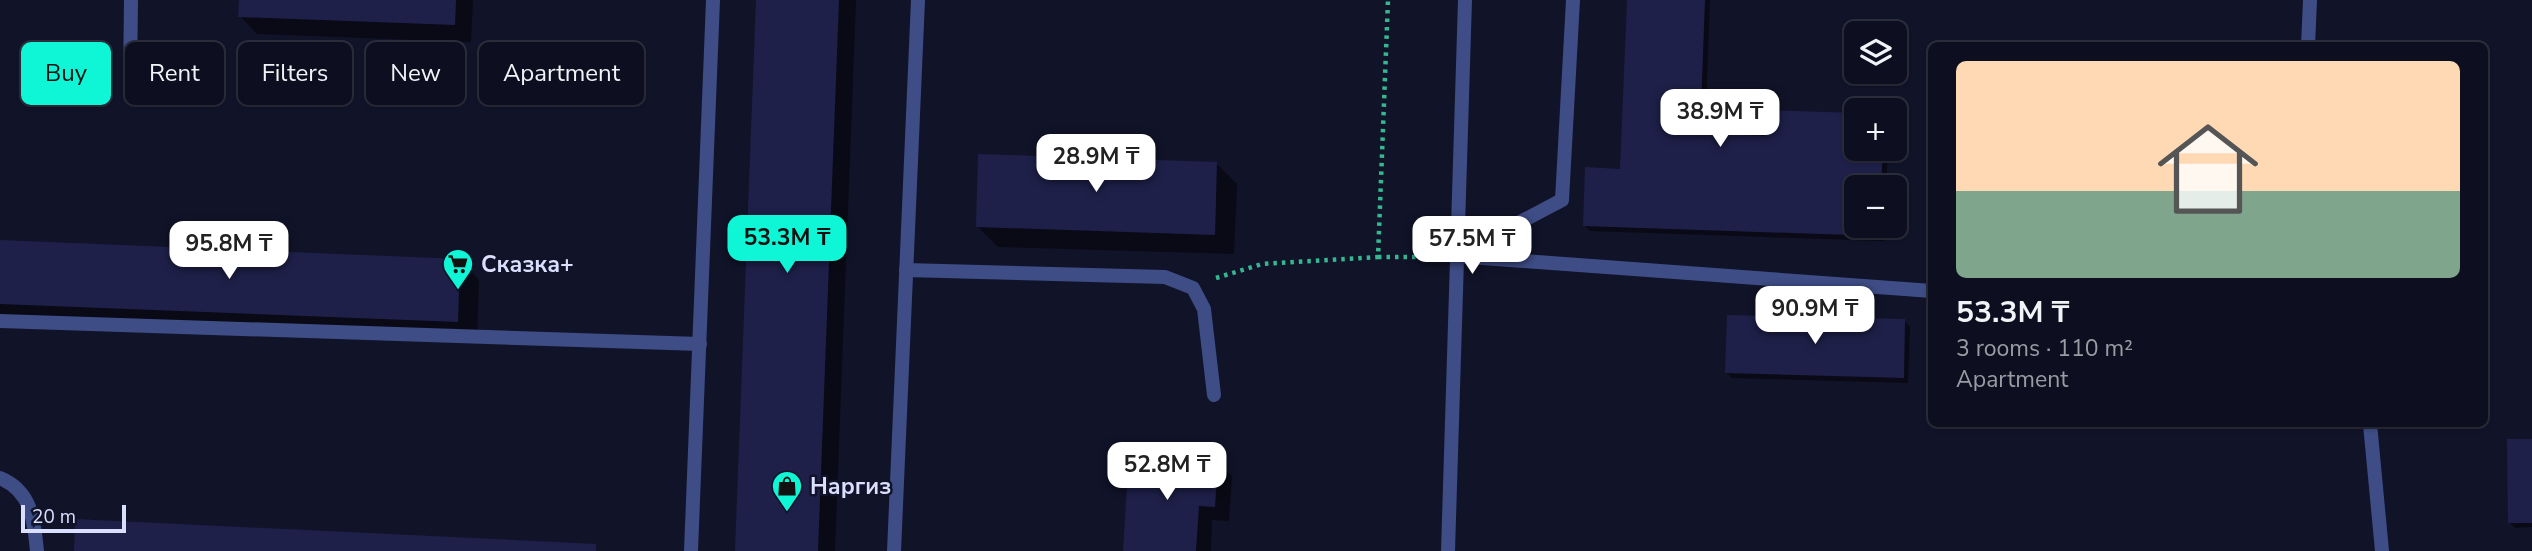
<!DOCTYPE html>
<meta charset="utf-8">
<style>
:root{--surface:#0d0e1f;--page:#1b1c2c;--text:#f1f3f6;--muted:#9a9ca4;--line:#2d2e3d;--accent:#0ff6d6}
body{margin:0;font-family:"Nunito Sans",sans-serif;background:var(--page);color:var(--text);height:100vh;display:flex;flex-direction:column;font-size:26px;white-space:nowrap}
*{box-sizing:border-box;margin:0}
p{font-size:23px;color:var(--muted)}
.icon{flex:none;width:38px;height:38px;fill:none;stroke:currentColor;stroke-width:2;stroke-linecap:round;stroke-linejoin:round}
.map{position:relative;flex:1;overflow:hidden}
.sheet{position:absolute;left:1928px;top:42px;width:560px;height:385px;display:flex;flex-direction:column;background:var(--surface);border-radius:10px;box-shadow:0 2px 5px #0004,0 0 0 2px var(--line)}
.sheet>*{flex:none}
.guide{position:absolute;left:21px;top:42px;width:665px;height:63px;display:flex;gap:14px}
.controls{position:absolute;left:1844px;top:21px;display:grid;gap:14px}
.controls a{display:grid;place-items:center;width:63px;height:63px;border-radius:10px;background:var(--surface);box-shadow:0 2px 5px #0004,0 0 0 2px var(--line);font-size:35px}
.scale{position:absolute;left:21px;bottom:18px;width:105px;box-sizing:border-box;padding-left:7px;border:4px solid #dadffe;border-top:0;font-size:19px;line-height:24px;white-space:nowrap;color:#dadffe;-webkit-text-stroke:5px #111329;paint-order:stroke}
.price{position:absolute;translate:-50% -60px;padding:0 16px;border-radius:14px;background:#fff;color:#222;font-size:23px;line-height:46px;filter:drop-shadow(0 2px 4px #0008)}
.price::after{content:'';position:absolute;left:50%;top:42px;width:21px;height:16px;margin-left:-10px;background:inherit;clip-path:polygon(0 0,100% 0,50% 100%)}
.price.selected{background:var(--accent);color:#111}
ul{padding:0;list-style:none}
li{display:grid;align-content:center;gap:14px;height:371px;padding:0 28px}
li+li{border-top:2px solid var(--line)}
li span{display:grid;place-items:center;height:217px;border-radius:10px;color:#555}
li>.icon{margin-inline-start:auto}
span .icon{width:126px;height:126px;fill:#fffc;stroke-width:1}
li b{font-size:30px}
.pill{padding:0 24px;border-radius:10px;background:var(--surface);box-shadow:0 2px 5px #0004,0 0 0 2px var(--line);font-size:24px;line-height:63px}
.pill.selected{background:var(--accent);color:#111}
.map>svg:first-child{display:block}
.shadow{fill:#0007}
.building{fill:#1e2049}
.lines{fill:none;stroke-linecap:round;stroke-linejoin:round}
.path{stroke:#35b790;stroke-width:4.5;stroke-dasharray:3.5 5;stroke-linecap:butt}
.service{stroke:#3e4d86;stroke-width:14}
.minor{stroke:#3e4d86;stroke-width:14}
.labels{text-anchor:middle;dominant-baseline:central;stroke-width:5;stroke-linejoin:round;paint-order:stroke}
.poi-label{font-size:23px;font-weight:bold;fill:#dadffe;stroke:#111329;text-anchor:start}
</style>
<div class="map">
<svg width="2532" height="551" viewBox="0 0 2532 551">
<rect width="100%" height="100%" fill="#111329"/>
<g class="shadow">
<polygon points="241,0 473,0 471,42 257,34 240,16"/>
<polygon points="758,0 856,0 835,551 737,551"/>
<polygon points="1629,0 1710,0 1705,135 1888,149 1886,187 1857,187 1857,226 1885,226 1884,241 1590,231 1584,225 1622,171"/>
<polygon points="1216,163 1237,184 1234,254 998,247 978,227"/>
<polygon points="0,242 460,260 479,280 477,341 0,322"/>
<polygon points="1904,321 1910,327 1908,383 1732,378 1727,373"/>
<polygon points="2532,441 2532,527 2515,528 2509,522"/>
<polygon points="1217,461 1232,476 1229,521 1212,520 1211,551 1125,551"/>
</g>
<g class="building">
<polygon points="239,0 456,0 455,25 238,17"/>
<polygon points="756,0 839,0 818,551 735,551"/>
<polygon points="1627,0 1705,0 1700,133 1765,136 1766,110 1857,113 1857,149 1883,149 1881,187 1857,187 1857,226 1880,226 1880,236 1583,226 1585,167 1620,169"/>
<polygon points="978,154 1217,162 1215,235 976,227"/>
<polygon points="0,240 460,259 458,322 0,304"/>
<polygon points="1727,315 1905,319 1904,378 1725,373"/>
<polygon points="2507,439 2532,439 2532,523 2508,523"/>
<polygon points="1129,455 1218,460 1215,507 1199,506 1196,551 1123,551"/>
<polygon points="75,519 596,544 596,551 74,551"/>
</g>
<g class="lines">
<g class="path">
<polyline points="1378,257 1433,257"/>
<polyline points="1216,278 1262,264 1378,257 1388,0"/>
</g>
<g class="service">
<polyline points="130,81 131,0"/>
<polyline points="1455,256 1932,291"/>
<polyline points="1456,256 1562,200 1573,0"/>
<polyline points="906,270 1165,277 1193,288 1204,309 1214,395"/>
<polyline points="0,321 700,344"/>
<path d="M 0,478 C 32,491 34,521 37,551"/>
<polyline points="691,551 713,0"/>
<polyline points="894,551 918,0"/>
</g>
<g class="minor">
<polyline points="2308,46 2310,0"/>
<polyline points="2370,424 2382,551"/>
<polyline points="1448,551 1465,0"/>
</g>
</g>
<defs>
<g id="supermarket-pin" transform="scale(1.575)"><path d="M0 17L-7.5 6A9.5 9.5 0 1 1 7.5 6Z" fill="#0ff6d6" stroke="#111329"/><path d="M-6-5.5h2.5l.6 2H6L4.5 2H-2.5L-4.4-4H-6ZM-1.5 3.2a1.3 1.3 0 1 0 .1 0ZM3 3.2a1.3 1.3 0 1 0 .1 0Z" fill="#111"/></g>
<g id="shop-pin" transform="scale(1.575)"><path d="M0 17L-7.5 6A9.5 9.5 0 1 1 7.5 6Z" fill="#0ff6d6" stroke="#111329"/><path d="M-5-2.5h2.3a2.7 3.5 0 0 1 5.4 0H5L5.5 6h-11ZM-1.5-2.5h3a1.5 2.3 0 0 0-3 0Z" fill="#111"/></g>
</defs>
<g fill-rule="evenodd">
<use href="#supermarket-pin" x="458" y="264"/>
<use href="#shop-pin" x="787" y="486"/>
</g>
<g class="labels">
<g class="poi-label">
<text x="481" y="264">Сказка+</text>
<text x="810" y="486">Наргиз</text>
</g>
</g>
</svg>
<div class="controls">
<a><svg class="icon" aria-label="layers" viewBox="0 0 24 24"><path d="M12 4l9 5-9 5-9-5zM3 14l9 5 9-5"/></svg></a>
<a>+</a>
<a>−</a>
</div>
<div class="scale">20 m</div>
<b class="price" style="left:1720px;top:149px">38.9M ₸</b>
<b class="price" style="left:1096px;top:194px">28.9M ₸</b>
<b class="price selected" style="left:787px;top:275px">53.3M ₸</b>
<b class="price" style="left:1472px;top:276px">57.5M ₸</b>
<b class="price" style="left:229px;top:281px">95.8M ₸</b>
<b class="price" style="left:1815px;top:346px">90.9M ₸</b>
<b class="price" style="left:1167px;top:502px">52.8M ₸</b>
<div class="guide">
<a class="pill selected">Buy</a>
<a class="pill">Rent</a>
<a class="pill">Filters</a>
<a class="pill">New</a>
<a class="pill">Apartment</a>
</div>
<section class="sheet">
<ul>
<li><span style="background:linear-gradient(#ffd9b3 60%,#7fa58c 0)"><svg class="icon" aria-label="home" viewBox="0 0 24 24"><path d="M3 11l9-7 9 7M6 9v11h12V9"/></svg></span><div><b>53.3M ₸</b><p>3 rooms · 110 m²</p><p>Apartment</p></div></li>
</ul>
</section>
</div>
